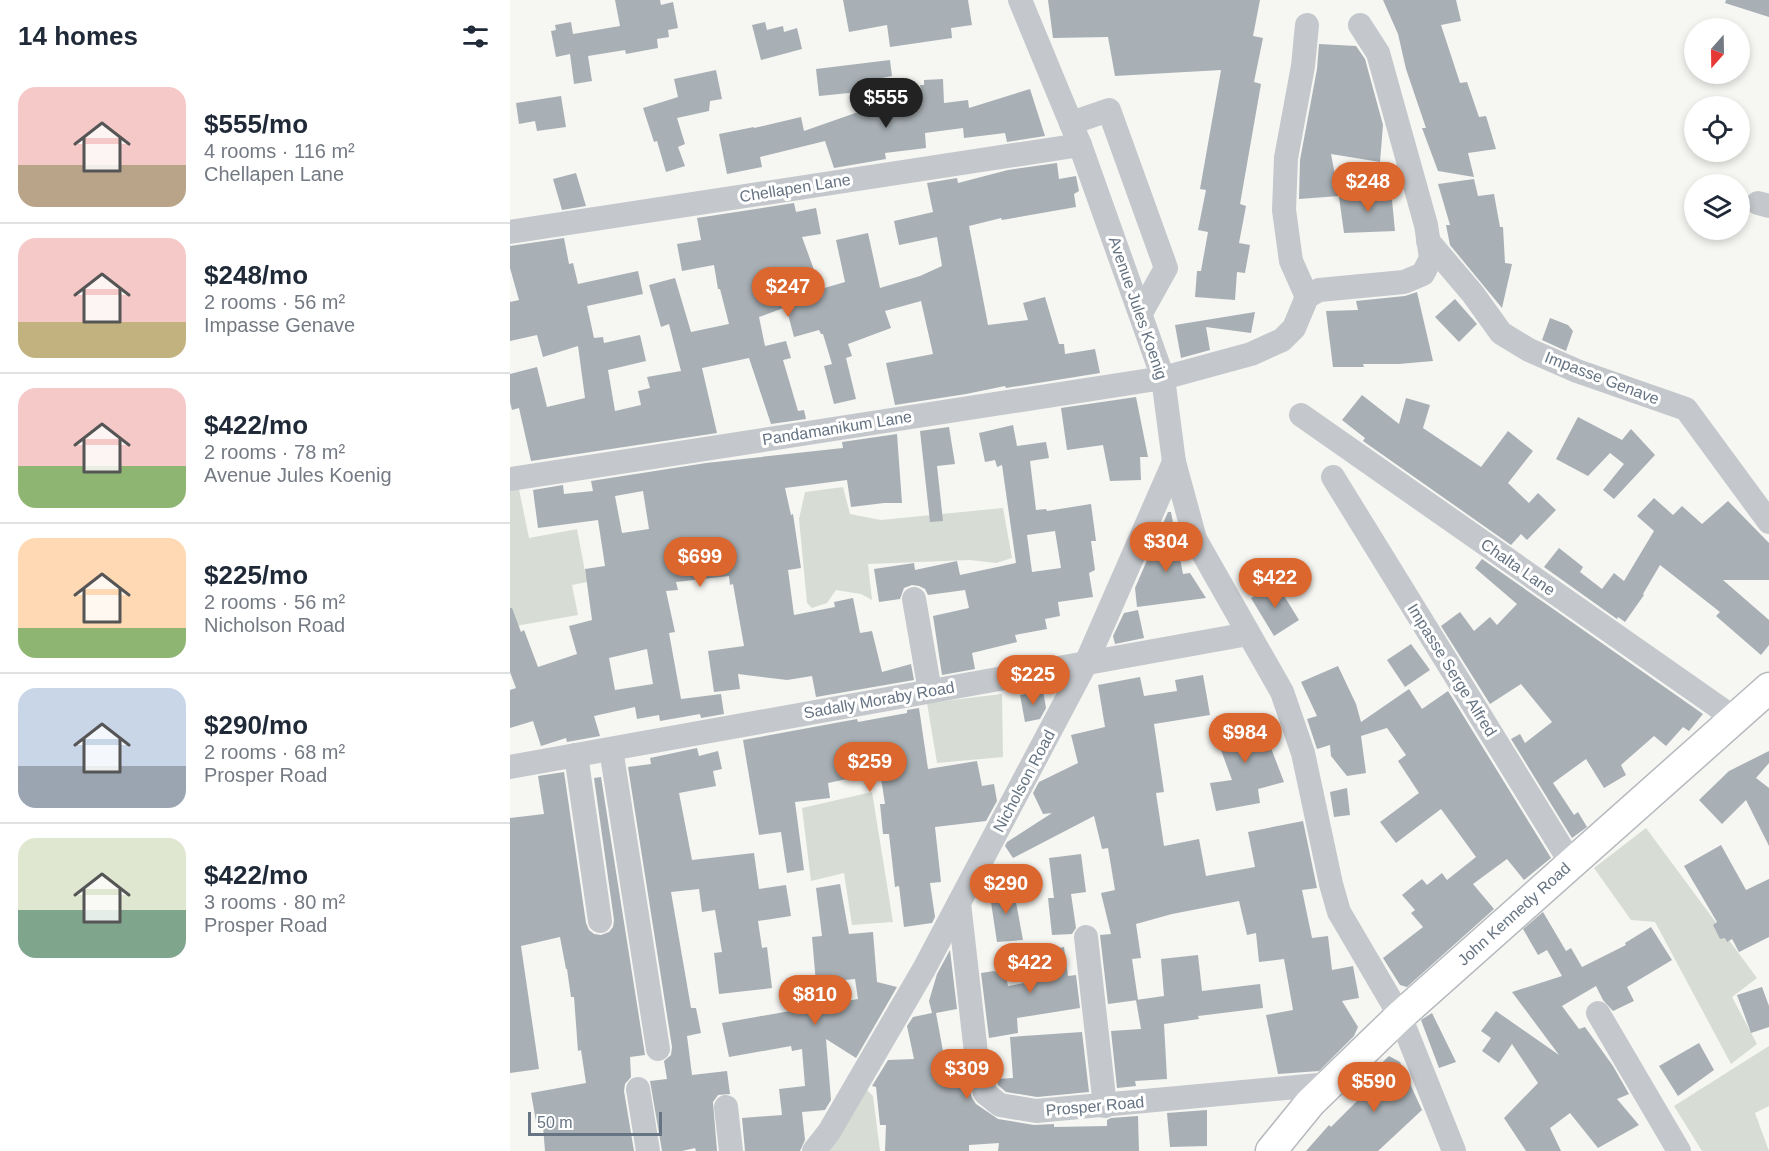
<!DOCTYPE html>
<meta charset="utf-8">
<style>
:root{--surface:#fff;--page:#f6f6f7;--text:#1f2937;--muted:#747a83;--line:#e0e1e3;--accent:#db662e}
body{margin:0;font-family:Helvetica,sans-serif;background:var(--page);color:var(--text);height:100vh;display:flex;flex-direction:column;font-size:22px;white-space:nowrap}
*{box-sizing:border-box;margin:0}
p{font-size:20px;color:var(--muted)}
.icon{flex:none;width:33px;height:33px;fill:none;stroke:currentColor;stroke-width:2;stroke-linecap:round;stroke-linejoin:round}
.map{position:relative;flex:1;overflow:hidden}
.panel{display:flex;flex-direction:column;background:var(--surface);width:510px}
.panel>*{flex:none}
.needle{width:39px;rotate:200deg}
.controls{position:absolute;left:1174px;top:18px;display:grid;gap:12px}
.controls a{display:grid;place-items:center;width:66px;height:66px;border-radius:50%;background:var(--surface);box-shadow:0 3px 9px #0003;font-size:30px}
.scale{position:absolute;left:18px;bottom:15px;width:134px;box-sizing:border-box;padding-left:6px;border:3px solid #667483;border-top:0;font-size:16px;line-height:21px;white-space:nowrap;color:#667483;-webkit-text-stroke:4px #fff;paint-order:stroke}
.price{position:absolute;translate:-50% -51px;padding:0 14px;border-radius:21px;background:var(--accent);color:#fff;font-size:20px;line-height:39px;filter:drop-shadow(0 2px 3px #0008)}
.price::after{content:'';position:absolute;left:50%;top:36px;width:18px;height:14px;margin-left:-9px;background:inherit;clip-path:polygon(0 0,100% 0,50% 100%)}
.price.current{background:#222;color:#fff}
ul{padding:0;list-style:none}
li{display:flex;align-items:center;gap:18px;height:150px;padding:0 18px}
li+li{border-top:2px solid var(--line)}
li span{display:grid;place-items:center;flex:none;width:168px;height:120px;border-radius:18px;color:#555}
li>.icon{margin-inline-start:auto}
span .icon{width:72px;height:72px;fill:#fffc;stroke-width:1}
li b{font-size:26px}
h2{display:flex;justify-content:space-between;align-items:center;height:72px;padding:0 18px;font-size:26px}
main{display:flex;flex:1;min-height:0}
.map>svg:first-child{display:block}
.green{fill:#d7ddd4}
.building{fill:#a8b0b5;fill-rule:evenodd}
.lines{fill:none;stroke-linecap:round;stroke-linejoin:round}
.major-casing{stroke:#b5b9bd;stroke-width:33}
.minor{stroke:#c4c7cb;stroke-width:24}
.major{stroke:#fff;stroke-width:30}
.labels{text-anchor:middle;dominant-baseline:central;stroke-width:6;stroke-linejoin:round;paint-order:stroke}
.street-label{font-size:16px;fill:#667483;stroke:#fff}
</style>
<main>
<section class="panel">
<h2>14 homes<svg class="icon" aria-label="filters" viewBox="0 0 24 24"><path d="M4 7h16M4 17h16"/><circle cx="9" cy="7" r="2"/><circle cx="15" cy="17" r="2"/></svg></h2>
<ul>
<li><span style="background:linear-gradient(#f6c9c9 65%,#b9a48a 0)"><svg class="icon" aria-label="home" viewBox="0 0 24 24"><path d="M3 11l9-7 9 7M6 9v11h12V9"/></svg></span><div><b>$555/mo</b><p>4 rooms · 116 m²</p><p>Chellapen Lane</p></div></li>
<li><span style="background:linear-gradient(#f6c9c9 70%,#c2b280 0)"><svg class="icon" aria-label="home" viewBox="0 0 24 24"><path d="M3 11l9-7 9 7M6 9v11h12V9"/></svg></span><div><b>$248/mo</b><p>2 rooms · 56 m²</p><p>Impasse Genave</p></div></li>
<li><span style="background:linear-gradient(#f6c9c9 65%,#8fb573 0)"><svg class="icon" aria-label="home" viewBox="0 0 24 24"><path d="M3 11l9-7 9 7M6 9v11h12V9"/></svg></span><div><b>$422/mo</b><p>2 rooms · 78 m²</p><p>Avenue Jules Koenig</p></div></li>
<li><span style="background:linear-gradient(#ffd9b3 75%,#8fb573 0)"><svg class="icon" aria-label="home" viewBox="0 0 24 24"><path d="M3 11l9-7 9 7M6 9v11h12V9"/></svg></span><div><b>$225/mo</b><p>2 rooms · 56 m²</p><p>Nicholson Road</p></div></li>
<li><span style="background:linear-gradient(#c9d6e8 65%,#9aa5b1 0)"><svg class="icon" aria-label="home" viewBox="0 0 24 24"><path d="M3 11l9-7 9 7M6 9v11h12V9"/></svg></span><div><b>$290/mo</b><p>2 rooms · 68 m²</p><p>Prosper Road</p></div></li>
<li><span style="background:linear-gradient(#dfe7d0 60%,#7fa58c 0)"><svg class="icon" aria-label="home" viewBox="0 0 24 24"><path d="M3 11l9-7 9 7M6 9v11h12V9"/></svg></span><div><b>$422/mo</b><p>3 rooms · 80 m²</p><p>Prosper Road</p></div></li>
</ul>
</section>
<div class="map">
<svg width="1259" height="1151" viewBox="0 0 1259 1151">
<rect width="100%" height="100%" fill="#f6f6f3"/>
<g class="green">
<polygon points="5,470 19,538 67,529 77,582 62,585 68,615 0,627 0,471"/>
<polygon points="333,487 340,514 371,520 493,508 502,558 486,563 460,560 358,564 362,600 351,594 326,590 317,603 302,608 297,603 289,519 295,492"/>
<polygon points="492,694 493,757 427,763 417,703"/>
<polygon points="362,792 383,922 342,925 334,873 301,881 292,808"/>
<polygon points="1136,828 1247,978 1222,997 1247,1044 1221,1064 1145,922 1121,920 1084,868"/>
<polygon points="1259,1046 1259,1106 1245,1113 1259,1151 1192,1151 1164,1106"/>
<polygon points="351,1084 363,1096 370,1151 309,1151"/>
</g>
<g class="building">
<polygon points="105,0 150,0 151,5 163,2 168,28 158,30 159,37 147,39 148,48 116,54 115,50 78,56 82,81 64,84 60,54 46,57 41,31 46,30 45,25 61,22 63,34 110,26"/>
<polygon points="333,0 458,0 462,25 441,28 442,38 380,47 377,25 339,32"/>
<polygon points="538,0 750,0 743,36 753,38 744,82 751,84 730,204 736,206 729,243 740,245 735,273 727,272 725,300 685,297 687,271 691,271 698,232 688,230 696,190 690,189 711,70 605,76 598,37 543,38"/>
<polygon points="873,0 946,0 951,21 931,25 950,83 957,82 969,117 976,116 986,149 958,153 964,177 928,171 912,128 916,128 896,69 888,34"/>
<polygon points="1216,0 1259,0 1259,17 1215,3"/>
<polygon points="255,22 257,30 273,26 274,32 287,28 292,49 251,60 242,25"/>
<polygon points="809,44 846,46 855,59 873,125 870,162 821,154 829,196 789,199 790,160 807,69"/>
<polygon points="380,60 382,76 367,79 369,90 309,96 306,69"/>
<polygon points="206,70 212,99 200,101 199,111 167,118 175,144 168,147 175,166 156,172 147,141 144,142 133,108 168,97 164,79"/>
<polygon points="433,79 434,103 458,100 459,108 520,89 535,136 497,142 495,133 454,138 453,128 415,133 416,148 375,153 376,159 324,168 315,141 250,157 252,167 217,174 209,134 244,127 244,128 291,117 294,131 371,104 372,109 400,104 400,94 411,90 410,85 414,85 414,80"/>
<polygon points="51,96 56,127 27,131 25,121 9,124 6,103"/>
<polygon points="547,163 549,179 566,176 569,191 564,194 566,207 492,220 491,218 459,226 478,325 518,320 513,303 535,297 549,344 554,344 555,354 585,349 590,373 496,388 495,386 456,394 385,405 376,363 423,354 411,301 375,311 381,328 338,344 342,356 336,358 346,399 324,404 314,366 322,364 313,334 311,334 309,330 284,337 276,307 249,317 255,346 276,341 281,358 273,360 288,411 294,410 296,419 261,424 239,358 192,368 207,433 21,461 9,408 2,410 0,402 0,374 27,367 37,407 75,398 68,346 33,357 27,335 0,341 0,302 9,300 0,268 0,246 54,238 59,264 63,263 68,284 128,271 133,294 77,306 84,338 93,337 94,343 130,335 136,361 98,370 105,411 131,405 128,391 140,388 137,377 171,371 159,324 151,327 139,285 165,278 181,332 219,324 210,289 208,289 204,265 172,271 167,244 191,240 187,218 284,203 286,212 306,208 311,234 292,237 311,289 335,282 326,240 358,233 370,288 410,276 432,266 427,237 389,245 384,221 423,212 417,183 447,178 448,183 498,170"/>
<polygon points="66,173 76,206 52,210 43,179"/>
<polygon points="964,179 968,196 984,194 990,227 993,227 995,263 1002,264 992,308 940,245 936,225 940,225 928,184"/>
<polygon points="881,190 885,231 834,233 829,197"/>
<polygon points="907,292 923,361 889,364 853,364 854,367 823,367 816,311 848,310 846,301 895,296"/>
<polygon points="945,299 967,324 949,342 925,317"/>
<polygon points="745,312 741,333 696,327 700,350 671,358 665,325"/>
<polygon points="1040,318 1058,325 1063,331 1056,351 1032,340"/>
<polygon points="852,395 889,424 896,398 920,405 913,428 971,467 998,431 1023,451 998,483 1019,503 1028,493 1046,510 1017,540 1011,534 1001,545 853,441 855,438 832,420"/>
<polygon points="626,397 638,457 630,457 631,480 600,481 593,445 557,450 551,408"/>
<polygon points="1068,417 1112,440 1121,429 1145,455 1104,499 1093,490 1114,464 1100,453 1078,476 1046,459"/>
<path d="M 503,425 L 507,446 L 536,442 L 539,458 L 520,461 L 526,510 L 536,509 L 537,511 L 581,504 L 586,541 L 581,541 L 585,570 L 579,573 L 583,597 L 548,602 L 550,616 L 535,619 L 537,629 L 505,635 L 507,642 L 462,653 L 465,669 L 432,675 L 423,616 L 459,608 L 455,590 L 418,595 L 415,589 L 409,586 L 402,585 L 394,588 L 390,599 L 369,602 L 364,569 L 404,563 L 405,570 L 447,561 L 450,575 L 506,563 L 492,465 L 487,467 L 485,460 L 475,462 L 469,433 ZM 545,531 L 551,568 L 522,572 L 517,535 Z"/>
<polygon points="439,427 445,464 427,466 433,521 420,522 410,431"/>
<path d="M 387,434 L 392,503 L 374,503 L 341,507 L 337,480 L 275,488 L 281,515 L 283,514 L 291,568 L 278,570 L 284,615 L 325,607 L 324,602 L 343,598 L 350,633 L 362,631 L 372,672 L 401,664 L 404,680 L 306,697 L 302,676 L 277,680 L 228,674 L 230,689 L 204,692 L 198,651 L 234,646 L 223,584 L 220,585 L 219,576 L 166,582 L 168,590 L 156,591 L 165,632 L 159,633 L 171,699 L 211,694 L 214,714 L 191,718 L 190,714 L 150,721 L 149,715 L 127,719 L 125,707 L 84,716 L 90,736 L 57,742 L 56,738 L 31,746 L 23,721 L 0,728 L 0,690 L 6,688 L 0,672 L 0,608 L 2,608 L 11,632 L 14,630 L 28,667 L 67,654 L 59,626 L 82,620 L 75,569 L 95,566 L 88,520 L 28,528 L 23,490 L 53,485 L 54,494 L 83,491 L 81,481 L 196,463 L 333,448 L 332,442 ZM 133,491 L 139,529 L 112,533 L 105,496 ZM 137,649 L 143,684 L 105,690 L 99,658 Z"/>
<polygon points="1144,498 1163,515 1172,506 1192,524 1218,501 1259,543 1259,580 1213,580 1259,620 1259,645 1251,655 1206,616 1210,612 1150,565 1133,594 1134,595 1115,622 1108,617 1107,619 1034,567 1049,548 1073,567 1070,572 1092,589 1104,573 1114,581 1144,531 1127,516"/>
<polygon points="658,512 661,512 673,574 680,573 696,598 627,607 625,588"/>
<polygon points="972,559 1193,714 1179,731 1173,727 1156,746 1144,736 1111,765 1116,775 1094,788 1076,759 1043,783 1064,815 1068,812 1077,827 1062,838 1001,739 1010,734 1015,743 1042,722 1011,684 980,704 931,626 950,612 964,631 980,617 987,625 1007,604 965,568"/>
<polygon points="766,583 789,620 764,636 741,598"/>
<polygon points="628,610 634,638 605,644 603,636 614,613"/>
<polygon points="901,644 920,670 895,687 877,660"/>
<polygon points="828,666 846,704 851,722 899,689 912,709 938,691 1041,858 1014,880 997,859 963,884 984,909 897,987 890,985 873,958 913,927 901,913 905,910 892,895 912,879 917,885 932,873 937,880 966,857 931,809 886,843 870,822 909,793 888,761 896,755 877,728 851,736 856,773 837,776 821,756 820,745 807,749 797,719 807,716 791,682"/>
<polygon points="693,675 700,715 644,724 654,792 646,793 654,846 689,839 696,876 745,867 738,832 793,821 807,888 792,890 802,938 818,936 822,970 843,966 849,998 832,1001 848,1027 844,1036 809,1071 768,1074 756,1015 783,1010 774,959 749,962 746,933 737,935 729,901 662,914 626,924 631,958 622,959 628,1000 598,1004 590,935 601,934 591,893 605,890 598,848 592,849 584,816 503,858 495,846 497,842 542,813 533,814 523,793 529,782 568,763 561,735 595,727 588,685 630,677 634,696 667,691 665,680"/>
<polygon points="533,690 536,708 530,719 515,722 510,695"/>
<polygon points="409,708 418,769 467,761 472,786 484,784 487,801 476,821 425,827 431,882 420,883 425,917 422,923 394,927 389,886 385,887 379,834 373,834 370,804 375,804 370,772 318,783 320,798 285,802 294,870 277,873 271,832 249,835 233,740 347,719 348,722 397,713 397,710"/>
<polygon points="748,714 774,782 748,789 750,803 706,811 700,783 722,780 704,731"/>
<polygon points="187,748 189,756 208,751 212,769 203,771 206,786 169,793 182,860 244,853 249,889 276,885 281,916 248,921 252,948 257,947 262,988 209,994 204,953 212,952 205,910 192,912 189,889 161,892 181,1008 186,1008 191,1033 177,1036 182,1075 217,1071 220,1094 208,1095 203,1102 207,1151 186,1151 185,1148 172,1151 152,1151 140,1081 157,1079 154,1061 161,1055 162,1047 118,767 141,764 140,758"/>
<polygon points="1259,751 1259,763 1246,778 1259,788 1259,846 1236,800 1212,824 1189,800 1219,771"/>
<polygon points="54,772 76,923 79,930 84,934 91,935 99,932 103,927 104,920 84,778 91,777 135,1055 120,1057 121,1077 115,1084 114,1091 124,1151 35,1151 33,1126 27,1127 21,1093 76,1083 71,1050 68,1051 64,997 61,997 57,969 56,969 50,937 11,946 29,1069 0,1073 0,818 34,814 28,776"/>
<polygon points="837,788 840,815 824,817 820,792"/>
<polygon points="1211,845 1236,890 1259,879 1259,937 1229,952 1222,939 1217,942 1215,938 1210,939 1203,925 1207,922 1174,866"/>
<polygon points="571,854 576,892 561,894 566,928 562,934 542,935 538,898 544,898 539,858"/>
<polygon points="330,884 339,934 363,932 367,982 387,987 346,1058 316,1039 321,1100 315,1110 292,1112 295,1140 290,1151 235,1151 232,1118 272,1115 269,1089 295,1086 292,1049 282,1051 281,1046 219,1057 212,1023 348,999 345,979 306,983 302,937 312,936 306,888"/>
<polygon points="503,886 513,940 487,942 479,889"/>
<polygon points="1033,912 1056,951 1061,948 1072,967 1116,945 1115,943 1141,927 1162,960 1117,987 1124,1001 1103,1011 1093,1000 1086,986 1052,1006 1069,1029 1075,1027 1103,1066 1119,1094 1107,1099 1129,1125 1088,1148 1060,1113 1040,1128 1051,1151 1016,1151 994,1118 1028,1083 1002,1044 989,1063 972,1051 981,1038 971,1031 986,1011 1049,1055 1002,992 1052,976 1037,950 1028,955 1013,929"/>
<polygon points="554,947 558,976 566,975 570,1008 507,1018 508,1033 479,1038 471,973 484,971 496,976 498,986 526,981 524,952"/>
<polygon points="440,950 447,1009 426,1013 433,1051 451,1049 461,1096 466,1104 488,1119 524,1125 544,1124 544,1127 597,1126 597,1120 601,1118 628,1116 629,1151 488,1151 489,1143 459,1145 459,1151 375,1151 376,1125 370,1125 366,1087 362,1086 378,1060 404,1059 397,1026 403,1017 422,1013 419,1001 427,974"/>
<polygon points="688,955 692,991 750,984 753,1008 688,1016 689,1019 654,1024 657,1079 625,1081 626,1086 607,1088 601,1031 631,1029 626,1000 654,996 651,959"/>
<polygon points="1252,987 1259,1006 1259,1027 1241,1033 1227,995"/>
<polygon points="922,1013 946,1062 929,1068 911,1020"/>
<polygon points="572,1032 579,1092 527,1097 496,1092 488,1085 487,1079 503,1078 500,1037"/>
<polygon points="1189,1043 1204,1070 1168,1096 1149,1066"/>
<polygon points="879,1056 890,1062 912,1110 868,1151 796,1151 819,1125 821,1127 858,1090 851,1083"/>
<polygon points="697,1110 697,1146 660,1147 657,1113"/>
</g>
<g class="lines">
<g class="major-casing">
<polyline id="major" points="761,1151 800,1103 890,1016 1259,688"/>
</g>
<g class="minor">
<polyline points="510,0 570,145 653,378 664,462 685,539 772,692 793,753 821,884 829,912 890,1016 944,1151"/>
<polyline points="797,25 793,66 776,158 774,210 781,261 797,297"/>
<polyline points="561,123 599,110 656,268 631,313"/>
<polyline points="1248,203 1259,206"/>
<polyline points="0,232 570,145"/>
<polyline points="918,241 963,294 991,333 1019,350 1067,371 1176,409 1259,522"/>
<polyline points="791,415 1224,718"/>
<polyline points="823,477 1061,863"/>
<polyline points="1,479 653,378 741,354 772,340 784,328 797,297 809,290 894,282 913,274 921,258 916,225 868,53 850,25"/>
<polyline points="404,599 420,691"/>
<polyline points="101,749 148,1049"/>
<polyline points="66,755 90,921"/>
<polyline points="0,767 738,634"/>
<polyline points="449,903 466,1053 475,1093 490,1105 526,1111 819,1084"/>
<polyline points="576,937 595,1106"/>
<polyline points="1088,1013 1169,1151"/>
<polyline points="128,1089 138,1151"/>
<polyline points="216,1107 221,1151"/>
<polyline points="304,1151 319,1132 414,969 576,663 664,462"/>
</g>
<use href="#major" class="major"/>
</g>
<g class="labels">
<g class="street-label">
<text transform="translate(285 188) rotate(-9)">Chellapen Lane</text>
<text transform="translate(628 308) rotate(71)">Avenue Jules Koenig</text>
<text transform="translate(1092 378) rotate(21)">Impasse Genave</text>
<text transform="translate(327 428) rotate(-9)">Pandamanikum Lane</text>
<text transform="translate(1008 567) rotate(35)">Chalta Lane</text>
<text transform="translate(942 670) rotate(58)">Impasse Serge Alfred</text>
<text transform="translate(369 700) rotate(-10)">Sadally Moraby Road</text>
<text transform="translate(514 781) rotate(-62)">Nicholson Road</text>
<text transform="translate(1004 914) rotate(-42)">John Kennedy Road</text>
<text transform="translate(585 1106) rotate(-5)">Prosper Road</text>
</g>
</g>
</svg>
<div class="controls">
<a><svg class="needle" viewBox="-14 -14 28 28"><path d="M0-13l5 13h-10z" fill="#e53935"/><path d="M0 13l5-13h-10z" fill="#747a83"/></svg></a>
<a><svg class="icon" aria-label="locate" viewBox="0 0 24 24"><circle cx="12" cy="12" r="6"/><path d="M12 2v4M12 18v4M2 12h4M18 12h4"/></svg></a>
<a><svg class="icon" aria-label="layers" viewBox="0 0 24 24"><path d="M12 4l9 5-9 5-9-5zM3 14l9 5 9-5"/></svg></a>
</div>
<div class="scale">50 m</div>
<b class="price current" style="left:376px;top:129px">$555</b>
<b class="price" style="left:858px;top:213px">$248</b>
<b class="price" style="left:278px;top:318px">$247</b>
<b class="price" style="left:656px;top:573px">$304</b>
<b class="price" style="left:190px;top:588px">$699</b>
<b class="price" style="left:765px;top:609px">$422</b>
<b class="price" style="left:523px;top:706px">$225</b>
<b class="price" style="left:735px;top:764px">$984</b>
<b class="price" style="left:360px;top:793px">$259</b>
<b class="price" style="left:496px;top:915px">$290</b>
<b class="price" style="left:520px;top:994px">$422</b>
<b class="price" style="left:305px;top:1026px">$810</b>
<b class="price" style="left:457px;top:1100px">$309</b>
<b class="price" style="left:864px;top:1113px">$590</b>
</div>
</main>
